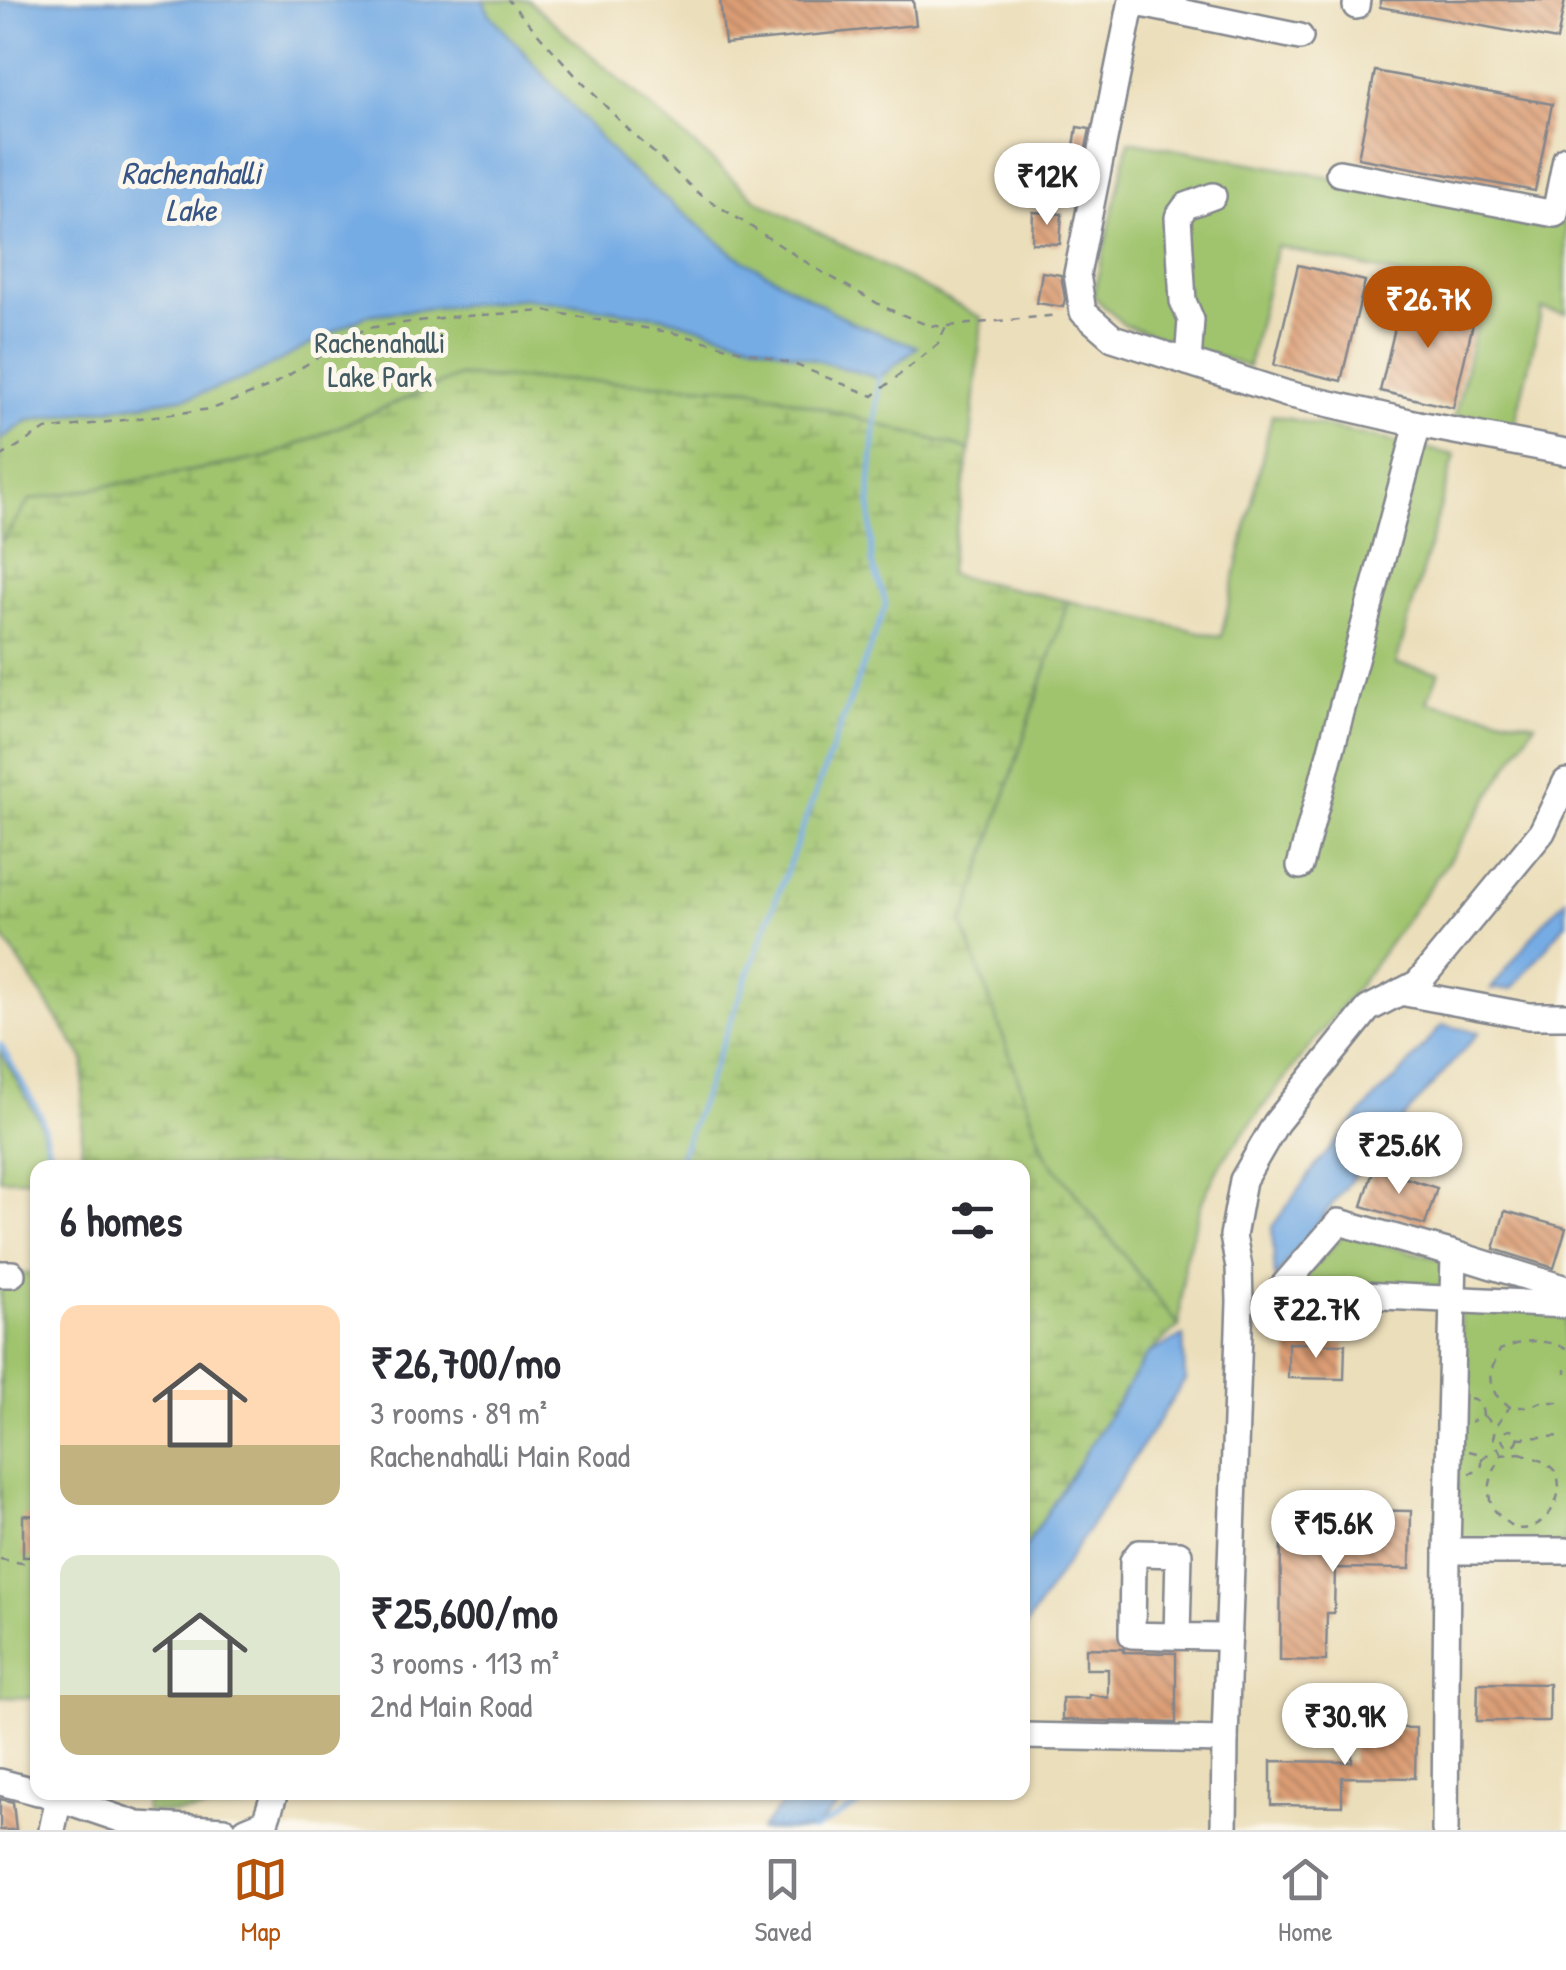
<!DOCTYPE html>
<meta charset="utf-8">
<style>
:root{--surface:#fff;--page:#f7f7f7;--text:#2b2b33;--muted:#7c7c81;--line:#e1e1e2;--accent:#b45309}
body{margin:0;font-family:"Patrick Hand",sans-serif;background:var(--page);color:var(--text);height:100vh;display:flex;flex-direction:column;font-size:38px;white-space:nowrap}
*{box-sizing:border-box;margin:0}
p{font-size:32px;color:var(--muted)}
.icon{flex:none;width:55px;height:55px;fill:none;stroke:currentColor;stroke-width:2;stroke-linecap:round;stroke-linejoin:round}
.map{position:relative;flex:1;overflow:hidden}
.panel{position:absolute;left:30px;top:1160px;width:1000px;height:640px;display:flex;flex-direction:column;background:var(--surface);border-radius:20px;box-shadow:0 2px 8px #0004}
.panel>*{flex:none}
.price{position:absolute;translate:-50% -85px;padding:0 22px;border-radius:35px;background:#fff;color:#222;font-size:32px;line-height:65px;filter:drop-shadow(0 2px 5px #0008)}
.price::after{content:'';position:absolute;left:50%;top:60px;width:30px;height:22px;margin-left:-15px;background:inherit;clip-path:polygon(0 0,100% 0,50% 100%)}
.price.selected{background:var(--accent);color:#fff}
ul{padding:0;list-style:none}
li{display:flex;align-items:center;gap:30px;height:250px;padding:0 30px}
li span{display:grid;place-items:center;flex:none;width:280px;height:200px;border-radius:20px;color:#555}
li>.icon{margin-inline-start:auto}
span .icon{width:120px;height:120px;fill:#fffc;stroke-width:1}
li b{font-size:42px}
h2{display:flex;justify-content:space-between;align-items:center;height:120px;padding:0 30px;font-size:42px}
.tab-bar{display:flex;justify-content:space-around;align-items:center;height:140px;border-top:2px solid var(--line);background:var(--surface);font-size:28px;color:var(--muted)}
.tab-bar a{display:grid;justify-items:center;gap:5px}
.tab-bar .selected{color:var(--accent)}
.map>svg:first-child{display:block}
.green{fill:#a0c46e;stroke:#5e7a66;stroke-width:2.5}
.wetland{fill:url(#wetland-marsh);stroke:#5e7a66;stroke-width:2.5}
.water{fill:#76ace4;stroke:#486ea1;stroke-width:2.5}
.lines{fill:none;stroke-linecap:round;stroke-linejoin:round}
.stream{stroke:#76ace4;stroke-width:5}
.building{fill:url(#building-back-hatch)}
.minor-casing{stroke:#83868c;stroke-width:30}
.path{stroke:#83868c;stroke-width:2.5;stroke-dasharray:8 8;stroke-linecap:butt}
.minor{stroke:#fff;stroke-width:25}
.labels{text-anchor:middle;dominant-baseline:central;stroke-width:10;stroke-linejoin:round;paint-order:stroke}
.park-label{font-size:30px;fill:#435c63;stroke:#fbf7ec}
.water-label{font-size:32px;font-style:italic;fill:#365486;stroke:#fbf7ec}
</style>
<div class="map">
<svg width="1566" height="1830" viewBox="0 0 1566 1830">
<defs>
<pattern id="wetland-marsh" width="20" height="14" patternUnits="userSpaceOnUse" patternTransform="scale(2.5)"><rect width="20" height="14" fill="#a0c46e"/><path d="M1 5h8M5 5V1M11 12h8M15 12V8" fill="none" stroke="#82a05e"/></pattern>
<pattern id="building-back-hatch" width="6" height="6" patternUnits="userSpaceOnUse" patternTransform="scale(2.5)"><rect width="6" height="6" fill="#db9d74"/><path d="M-1 5l2 2M0 0l6 6M5-1l2 2" fill="none" stroke="#b18062"/></pattern>
</defs>
<rect width="100%" height="100%" fill="#fbf7ec"/>
<filter id="ink" filterUnits="userSpaceOnUse"><feTurbulence type="fractalNoise" baseFrequency=".01" numOctaves="2"/><feDisplacementMap in="SourceGraphic" scale="20" xChannelSelector="R" yChannelSelector="G"/><feConvolveMatrix kernelMatrix="1 2 1 2 8 2 1 2 1" color-interpolation-filters="sRGB"/></filter>
<filter id="wash" filterUnits="userSpaceOnUse"><feTurbulence type="fractalNoise" baseFrequency=".0048" numOctaves="4" result="noise"/><feDisplacementMap in="SourceGraphic" scale="40" xChannelSelector="R" yChannelSelector="G"/><feGaussianBlur stdDeviation="2.25" result="paint"/><feColorMatrix in="noise" values="0 0 0 0 0 0 0 0 0 0 0 0 0 0 0 0 0 1.4 0 .05"/><feComposite in="paint" operator="in"/></filter>
<g filter="url(#wash)">
<rect width="100%" height="100%" fill="#ebdeba"/>
<g class="green">
<polygon points="483,0 528,0 757,200 982,318 970,450 750,388 459,376 268,457 31,500 0,543 0,440 28,421 194,396 366,315 525,298 665,317 879,378 917,347 853,323 735,255 624,165 488,13"/>
<polygon points="1129,141 1306,173 1566,224 1566,314 1542,309 1514,427 1455,416 1483,295 1277,246 1248,367 1124,325 1093,296"/>
<polygon points="1272,415 1455,455 1396,664 1439,672 1427,702 1535,723 1456,850 1362,981 1287,1075 1221,1163 1203,1199 1184,1262 1179,1326 1046,1156 963,925 1068,601 1221,637"/>
<polygon points="0,1051 39,1120 53,1167 38,1168 37,1179 0,1179"/>
<polygon points="1344,1234 1446,1261 1445,1289 1299,1282"/>
<polygon points="37,1273 37,1698 0,1697 0,1275"/>
<polygon points="1461,1305 1566,1313 1566,1545 1455,1545"/>
<polygon points="144,1793 144,1792 250,1793 246,1807 173,1813 146,1812"/>
</g>
<polygon class="wetland" points="459,376 750,388 970,450 948,574 1068,601 963,925 1046,1156 1179,1326 1148,1354 1023,1551 1022,1168 81,1167 84,1059 0,932 0,543 30,500 268,457"/>
<g class="water">
<polygon points="0,0 483,0 489,13 624,165 735,255 853,323 917,347 879,378 665,317 525,298 366,315 250,376 194,396 28,420 0,440"/>
<polygon points="1566,899 1566,923 1512,989 1491,989 1542,924"/>
<polygon points="1442,1025 1479,1032 1366,1161 1275,1278 1272,1227 1317,1164 1378,1095 1396,1079"/>
<polygon points="1183,1336 1185,1380 1023,1630 1023,1551 1148,1354"/>
<polygon points="792,1792 852,1792 852,1793 812,1830 760,1830"/>
</g>
<g class="lines">
<g class="stream">
<polyline points="0,1044 41,1116 53,1168"/>
<polyline points="676,1168 886,604 872,562 870,488 879,378"/>
<polyline points="813,1830 882,1792"/>
</g>
</g>
<g id="blocks">
<g class="building">
<polygon points="720,0 913,0 916,25 725,44"/>
<polygon points="1380,0 1565,0 1557,40 1380,7"/>
<polygon points="1375,71 1552,104 1535,191 1358,158"/>
<polygon points="1077,127 1090,129 1074,205 1065,204"/>
<polygon points="1033,212 1062,214 1060,244 1032,243"/>
<polygon points="1298,265 1365,281 1341,381 1274,365"/>
<polygon points="1042,272 1061,275 1065,299 1063,307 1037,303"/>
<polygon points="1403,294 1476,311 1453,408 1380,391"/>
<polygon points="1374,1168 1437,1188 1425,1225 1362,1206"/>
<polygon points="1505,1211 1566,1228 1554,1268 1494,1249"/>
<polygon points="1288,1343 1345,1344 1344,1379 1288,1378"/>
<polygon points="1354,1510 1411,1511 1410,1569 1335,1568 1334,1613 1327,1613 1326,1661 1280,1660 1281,1534 1353,1535"/>
<polygon points="23,1515 38,1516 38,1557 23,1557"/>
<polygon points="1086,1648 1124,1649 1124,1652 1176,1653 1176,1723 1062,1720 1062,1698 1089,1698 1089,1694 1108,1698 1108,1669 1086,1669"/>
<polygon points="1478,1683 1549,1684 1549,1721 1477,1721"/>
<polygon points="1352,1727 1416,1728 1415,1778 1342,1777 1342,1806 1271,1805 1271,1761 1352,1762"/>
<polygon points="0,1799 13,1802 16,1830 0,1830"/>
</g>
</g>
</g>
<g filter="url(#ink)">
<use href="#blocks" fill-opacity="0" stroke="#83868c" stroke-width="2.5"/>
<g class="lines">
<g class="minor-casing">
<g id="minor">
<polyline points="1132,0 1077,274 1083,312 1113,338 1287,394 1418,424 1566,452"/>
<polyline points="1132,2 1300,37"/>
<polyline points="1356,6 1357,0"/>
<polyline points="1339,173 1555,214 1566,159"/>
<polyline points="1188,362 1191,320 1183,301 1178,217 1186,206 1213,196"/>
<polyline points="1300,866 1418,424"/>
<polyline points="1400,992 1529,1016 1566,1016"/>
<polyline points="0,1274 12,1274"/>
<polyline points="1279,1291 1566,1305"/>
<polyline points="1279,1291 1339,1222 1454,1254"/>
<polyline points="1447,1551 1566,1551"/>
<path d="M 1177,1636 L 1179,1554 L 1139,1553 L 1133,1561 L 1132,1635 C 1164,1636 1196,1637 1229,1637"/>
<polyline points="1022,1736 1225,1740"/>
<polyline points="0,1782 38,1792"/>
<polyline points="41,1792 138,1825 224,1830"/>
<polyline points="52,1830 59,1797"/>
<polyline points="246,1830 265,1822 275,1792"/>
<polyline points="1224,1830 1225,1740 1240,1302 1239,1267 1233,1236 1243,1180 1276,1123 1368,1009 1418,983 1542,832 1566,782"/>
<polyline points="1445,1830 1447,1551 1454,1254 1566,1289"/>
</g>
</g>
<g class="path">
<polyline points="948,326 1059,315"/>
<polyline points="0,457 44,430 212,409 269,387 367,328 448,317 546,311 674,333 796,365 873,396 938,344 946,327 927,325 884,307 817,269 698,193 630,131 576,76 508,0"/>
<path d="M 1566,1348 C 1539,1338 1526,1339 1500,1350 L 1490,1373 L 1491,1385 L 1496,1395 L 1510,1407 L 1528,1407 L 1542,1402 L 1566,1402"/>
<polyline points="1566,1369 1566,1373"/>
<path d="M 1470,1399 C 1480,1401 1482,1406 1483,1415 L 1471,1422"/>
<polyline points="1484,1416 1496,1426"/>
<circle cx="1510" cy="1438" r="8"/>
<polyline points="1518,1438 1566,1436"/>
<polyline points="1469,1451 1477,1453 1482,1459 1482,1465 1478,1471 1470,1473"/>
<path d="M 1520,1453 C 1533,1457 1546,1461 1555,1471 C 1566,1490 1552,1520 1531,1527 C 1523,1530 1515,1529 1509,1524 C 1480,1504 1488,1482 1501,1455 Z"/>
<polyline points="1501,1454 1493,1438 1496,1426 1509,1408"/>
<polyline points="1482,1459 1496,1448"/>
<polyline points="0,1559 38,1566"/>
</g>
<use href="#minor" class="minor"/>
</g>
</g>
<g class="labels">
<g class="park-label">
<text x="380" y="342">Rachenahalli<tspan x="380" dy="34">Lake Park</tspan></text>
</g>
<g class="water-label">
<text x="191" y="172">Rachenahalli<tspan x="191" dy="37">Lake</tspan></text>
</g>
</g>
</svg>
<b class="price" style="left:1047px;top:228px">₹12K</b>
<b class="price selected" style="left:1428px;top:351px">₹26.7K</b>
<b class="price" style="left:1399px;top:1197px">₹25.6K</b>
<b class="price" style="left:1316px;top:1361px">₹22.7K</b>
<b class="price" style="left:1333px;top:1575px">₹15.6K</b>
<b class="price" style="left:1345px;top:1768px">₹30.9K</b>
<section class="panel">
<h2>6 homes<svg class="icon" aria-label="filters" viewBox="0 0 24 24"><path d="M4 7h16M4 17h16"/><circle cx="9" cy="7" r="2"/><circle cx="15" cy="17" r="2"/></svg></h2>
<ul>
<li><span style="background:linear-gradient(#ffd9b3 70%,#c2b280 0)"><svg class="icon" aria-label="home" viewBox="0 0 24 24"><path d="M3 11l9-7 9 7M6 9v11h12V9"/></svg></span><div><b>₹26,700/mo</b><p>3 rooms · 89 m²</p><p>Rachenahalli Main Road</p></div></li>
<li><span style="background:linear-gradient(#dfe7d0 70%,#c2b280 0)"><svg class="icon" aria-label="home" viewBox="0 0 24 24"><path d="M3 11l9-7 9 7M6 9v11h12V9"/></svg></span><div><b>₹25,600/mo</b><p>3 rooms · 113 m²</p><p>2nd Main Road</p></div></li>
</ul>
</section>
</div>
<nav class="tab-bar">
<a class="selected"><svg class="icon" aria-label="map" viewBox="0 0 24 24"><path d="M3 6l6-2 6 2 6-2v14l-6 2-6-2-6 2zM9 4v14M15 6v14"/></svg>Map</a>
<a><svg class="icon" aria-label="saved" viewBox="0 0 24 24"><path d="M7 4h10v16l-5-4-5 4z"/></svg>Saved</a>
<a><svg class="icon" aria-label="home" viewBox="0 0 24 24"><path d="M3 11l9-7 9 7M6 9v11h12V9"/></svg>Home</a>
</nav>
